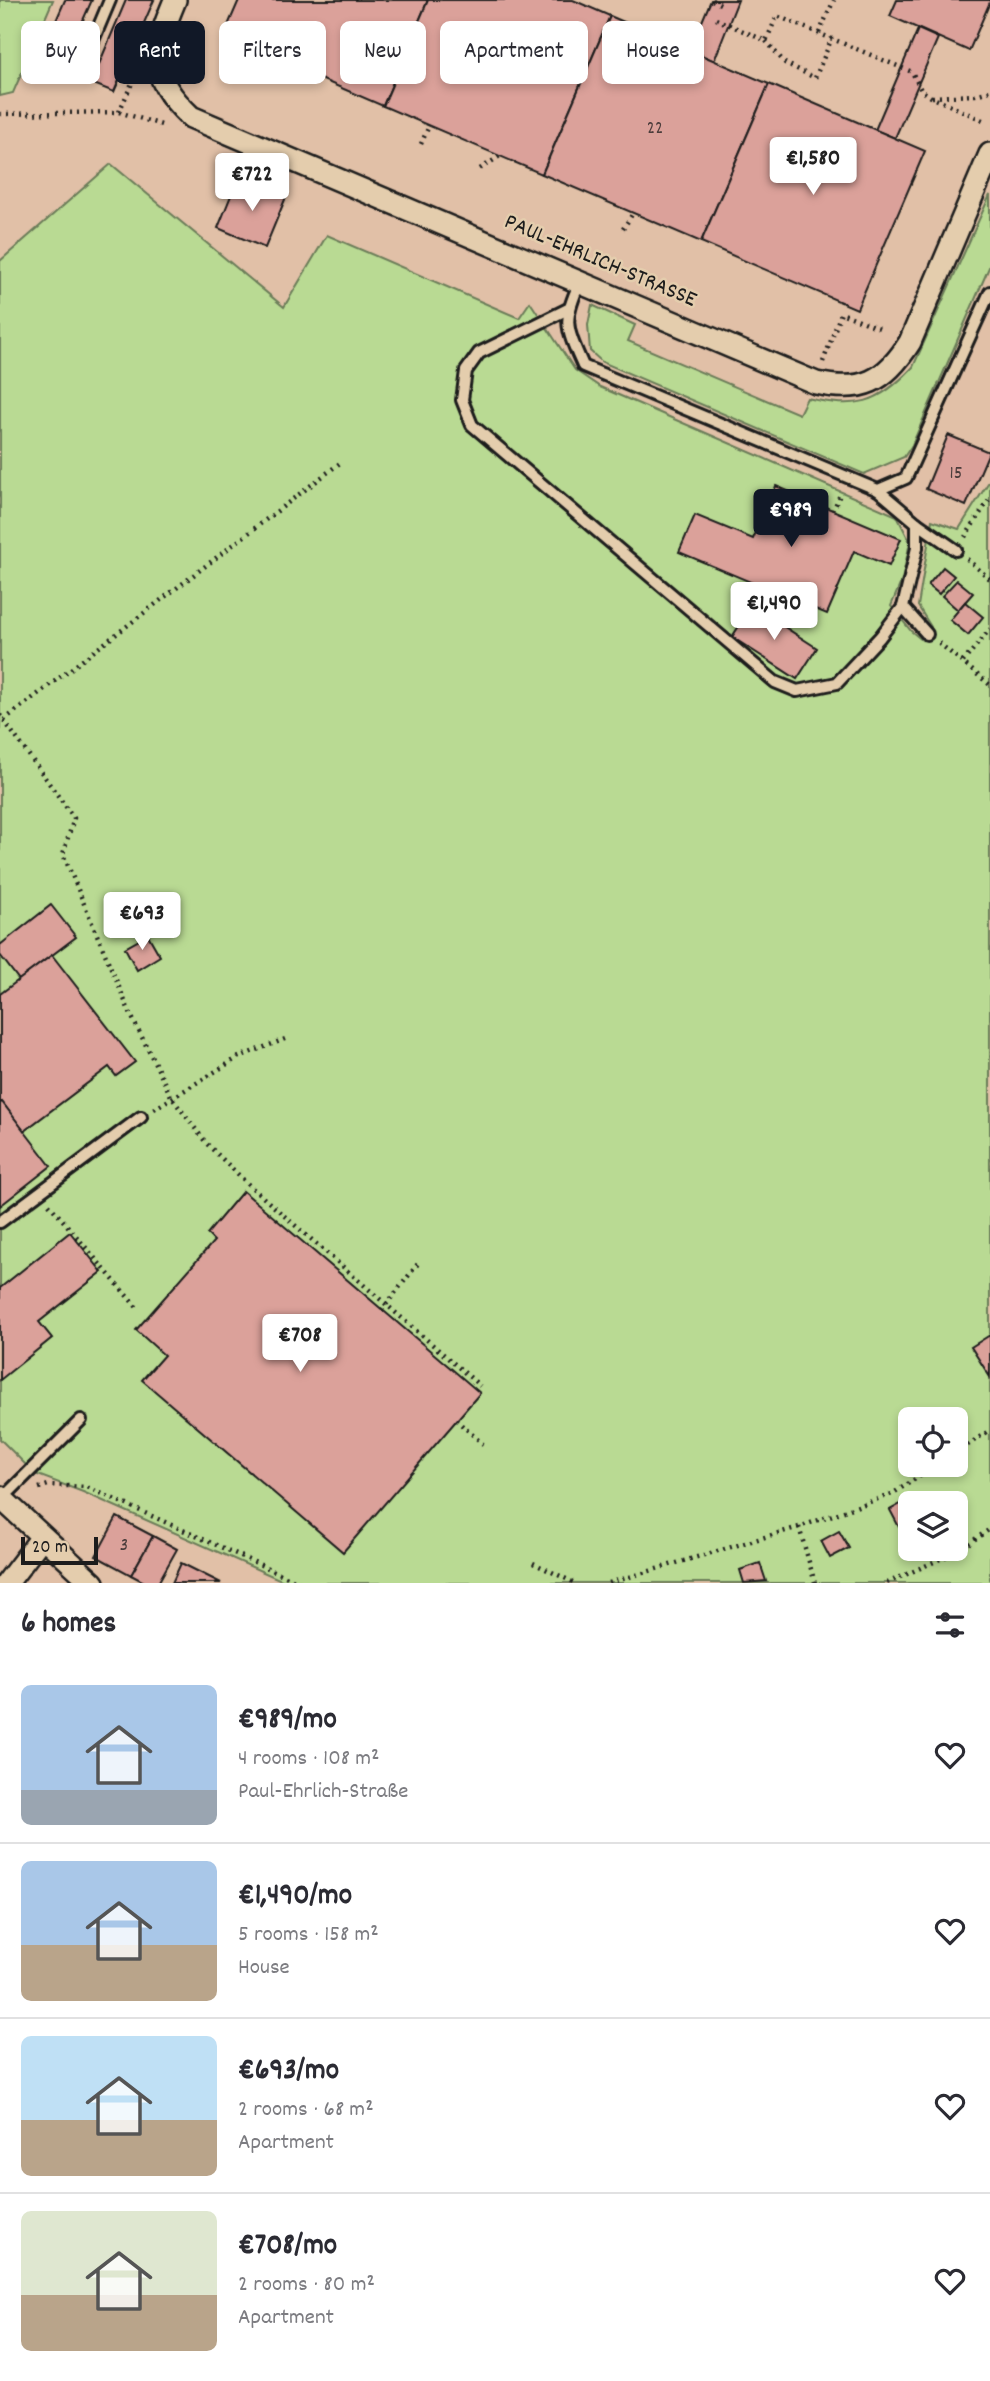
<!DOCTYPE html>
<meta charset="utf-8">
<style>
:root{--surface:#fff;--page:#f2f2f3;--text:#2b2b33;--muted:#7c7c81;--line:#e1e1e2;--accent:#111827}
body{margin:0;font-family:Dekko,sans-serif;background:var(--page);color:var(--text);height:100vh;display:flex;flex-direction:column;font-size:26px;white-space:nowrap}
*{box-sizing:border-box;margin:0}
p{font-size:23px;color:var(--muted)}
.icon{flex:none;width:38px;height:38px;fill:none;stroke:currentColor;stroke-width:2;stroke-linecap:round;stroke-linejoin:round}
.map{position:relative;height:1583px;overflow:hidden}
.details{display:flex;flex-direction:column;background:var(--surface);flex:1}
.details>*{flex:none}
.top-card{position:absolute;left:21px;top:21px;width:948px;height:63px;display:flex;gap:14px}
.controls{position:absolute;left:898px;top:1407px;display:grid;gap:14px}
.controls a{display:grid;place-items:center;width:70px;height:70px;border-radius:10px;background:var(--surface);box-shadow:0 4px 10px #0003;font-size:35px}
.scale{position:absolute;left:21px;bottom:18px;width:77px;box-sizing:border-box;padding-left:7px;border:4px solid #1c1c1c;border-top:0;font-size:19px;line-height:24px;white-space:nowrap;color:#1c1c1c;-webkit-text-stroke:5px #e4cdad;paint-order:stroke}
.price{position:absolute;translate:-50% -60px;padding:0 16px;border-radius:7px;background:#fff;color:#222;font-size:23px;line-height:46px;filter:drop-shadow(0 2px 4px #0008)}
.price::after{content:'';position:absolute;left:50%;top:42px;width:21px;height:16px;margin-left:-10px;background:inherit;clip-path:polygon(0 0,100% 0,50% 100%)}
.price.on{background:var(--accent);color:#fff}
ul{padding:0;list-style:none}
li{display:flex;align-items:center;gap:21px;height:175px;padding:0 21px}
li+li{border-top:2px solid var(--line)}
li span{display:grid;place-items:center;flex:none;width:196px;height:140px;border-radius:10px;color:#555}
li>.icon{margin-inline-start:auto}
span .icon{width:84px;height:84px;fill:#fffc;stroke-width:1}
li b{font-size:30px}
h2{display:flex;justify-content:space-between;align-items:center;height:84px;padding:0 21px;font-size:30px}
.tag{padding:0 24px;border-radius:10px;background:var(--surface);box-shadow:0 4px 10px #0003;font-size:24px;line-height:63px}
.tag.on{background:var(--accent);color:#fff}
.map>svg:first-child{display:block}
.green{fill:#b9da93;stroke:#6a7b58;stroke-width:2;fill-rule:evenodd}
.building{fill:#dba19a;stroke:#1c1c1c;stroke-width:2}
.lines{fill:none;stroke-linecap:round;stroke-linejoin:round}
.service-casing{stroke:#1c1c1c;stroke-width:16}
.minor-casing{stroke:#1c1c1c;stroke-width:26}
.path{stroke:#1c1c1c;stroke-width:4.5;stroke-dasharray:2 5;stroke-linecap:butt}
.service{stroke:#e4cdad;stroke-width:10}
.minor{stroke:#e4cdad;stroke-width:21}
.labels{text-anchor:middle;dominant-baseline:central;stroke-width:5;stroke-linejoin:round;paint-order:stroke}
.number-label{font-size:19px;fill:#4c3d3c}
.street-label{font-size:23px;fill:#1c1c1c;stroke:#e4cdad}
</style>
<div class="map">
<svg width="990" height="1583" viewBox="0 0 990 1583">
<rect width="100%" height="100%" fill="#e1c0a7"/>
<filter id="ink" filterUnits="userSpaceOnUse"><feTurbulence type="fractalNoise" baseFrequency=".0143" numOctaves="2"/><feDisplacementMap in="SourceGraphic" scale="14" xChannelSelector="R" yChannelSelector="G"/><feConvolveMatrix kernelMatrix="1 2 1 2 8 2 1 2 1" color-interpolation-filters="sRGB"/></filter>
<g filter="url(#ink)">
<g class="green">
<polygon points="0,0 53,0 13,93 0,96"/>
<path d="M 111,164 L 284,307 L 327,235 L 519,318 L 530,302 L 575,370 L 600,387 L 897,516 L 910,542 L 902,580 L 891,606 L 911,631 L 922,640 L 931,627 L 918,606 L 932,520 L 959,529 L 990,480 L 990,1583 L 288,1583 L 83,1492 L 35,1474 L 0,1439 L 0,261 ZM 910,1419 L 956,1419 L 956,1465 L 910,1465 ZM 910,1503 L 956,1503 L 956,1549 L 910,1549 Z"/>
<path d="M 990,195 L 990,265 L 912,445 L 904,457 L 864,474 L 602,362 L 590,351 L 588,325 L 592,305 L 635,325 L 628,341 L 799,414 L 807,398 C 857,409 877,405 913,367 Z"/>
</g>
<g class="building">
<polygon points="65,0 92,0 61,70 39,60"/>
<polygon points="126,0 154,0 114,92 91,83"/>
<polygon points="239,0 428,0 383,106 223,37"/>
<polygon points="428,0 573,0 610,16 542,174 383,106"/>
<polygon points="711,0 738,0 714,61 690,50"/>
<polygon points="897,0 990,0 990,2 969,51 890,16"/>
<polygon points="610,16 769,84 701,242 542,174"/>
<polygon points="918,29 938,38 895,138 875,130"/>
<polygon points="769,84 925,151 857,309 701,242"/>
<polygon points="238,178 286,197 265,248 218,228"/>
<polygon points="948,435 989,452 966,506 926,489"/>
<polygon points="776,486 901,539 889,566 854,551 827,614 679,552 695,515 753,539"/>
<polygon points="943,567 954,576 939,594 928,585"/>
<polygon points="957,580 973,593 958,610 942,596"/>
<polygon points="965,602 983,617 968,635 950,620"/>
<polygon points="752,606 817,648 797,679 732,637"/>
<polygon points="51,905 76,937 19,980 0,955 0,945"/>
<polygon points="148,935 160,956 137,970 125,948"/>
<polygon points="52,955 135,1062 116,1076 109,1067 24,1131 2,1102 0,1103 0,994"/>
<polygon points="2,1102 51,1166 0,1206 0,1103"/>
<polygon points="243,1191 480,1393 343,1552 142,1380 164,1355 136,1330 214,1241 207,1234"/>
<polygon points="70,1232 102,1272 39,1322 52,1338 0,1380 0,1288"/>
<polygon points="990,1335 990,1377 971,1347"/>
<polygon points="908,1500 910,1521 899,1527 890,1510"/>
<polygon points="117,1517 153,1536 131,1575 96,1556"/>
<polygon points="839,1531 849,1548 830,1558 821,1541"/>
<polygon points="153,1536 177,1549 158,1583 146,1583 131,1575"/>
<polygon points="181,1563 221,1583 172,1583"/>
<polygon points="760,1563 766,1581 744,1583 740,1570"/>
</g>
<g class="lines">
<g class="service-casing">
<g id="service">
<polyline points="84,62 110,0"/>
<path d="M 580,282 C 562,322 566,327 583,366 L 878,490 L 906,478 L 990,292"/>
<polyline points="568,309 479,353 466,371 462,400 472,425 775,682 797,691 837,683 880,637 903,607 917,548 917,523"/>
<polyline points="878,490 917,523 956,550"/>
<polyline points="903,607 927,634"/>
<polyline points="0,1222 141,1117"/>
<polyline points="2,1499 81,1420"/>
</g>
</g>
<g class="minor-casing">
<g id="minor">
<path d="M 175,0 C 153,53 147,75 191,117 L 816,383 C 862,393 885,382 910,342 L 990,154"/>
<polyline points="0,1497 93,1583"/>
<polyline points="7,1583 42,1537"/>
</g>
</g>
<g class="path">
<polyline points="712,0 722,5"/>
<polyline points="716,19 766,41 777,16 912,72 921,90 931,97 987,122"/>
<polyline points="819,33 834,0"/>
<polyline points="766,41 785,63 815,78 832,38"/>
<polyline points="258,77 267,57"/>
<polyline points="932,97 975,95 990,91"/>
<polyline points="119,112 137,72"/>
<polyline points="0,114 119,112 165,126"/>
<polyline points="421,144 429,126"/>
<polyline points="480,169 500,156"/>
<polyline points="256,185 263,171"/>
<polyline points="623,229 633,213"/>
<polyline points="823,362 841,313 882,329"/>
<polyline points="833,511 841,492"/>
<polyline points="965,537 990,498"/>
<polyline points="967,559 990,579"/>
<polyline points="939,643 990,685"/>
<polyline points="963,662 990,629"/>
<polyline points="0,715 74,818 63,854 130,1013 172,1098 207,1144 250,1186 480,1386"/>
<polyline points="4,720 340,463"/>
<polyline points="154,1109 239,1057 285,1039"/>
<polyline points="49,1204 139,1310"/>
<polyline points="382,1310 420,1261"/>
<polyline points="456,1420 483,1444"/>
<polyline points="956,1453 990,1430"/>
<polyline points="39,1488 48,1485 87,1487 301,1583"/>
<polyline points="799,1527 815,1583"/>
<polyline points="533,1563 575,1583"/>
<polyline points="609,1583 799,1527 892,1494 937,1465"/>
<polyline points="887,1583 956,1552 990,1529"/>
</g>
<use href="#service" class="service"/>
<use href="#minor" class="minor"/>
</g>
</g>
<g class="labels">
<g class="number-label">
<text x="655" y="129">22</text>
<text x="956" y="474">15</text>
<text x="124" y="1546">3</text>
</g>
<g class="street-label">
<text transform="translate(600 262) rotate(23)">PAUL-EHRLICH-STRASSE</text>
</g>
</g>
</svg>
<div class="controls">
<a><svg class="icon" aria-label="locate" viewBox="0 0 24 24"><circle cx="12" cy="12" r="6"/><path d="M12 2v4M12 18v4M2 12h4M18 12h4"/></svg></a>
<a><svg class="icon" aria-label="layers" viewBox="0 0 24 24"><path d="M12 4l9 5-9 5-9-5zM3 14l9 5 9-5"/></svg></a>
</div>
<div class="scale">20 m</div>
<b class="price" style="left:813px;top:197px">€1,580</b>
<b class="price" style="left:252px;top:213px">€722</b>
<b class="price on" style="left:791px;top:549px">€989</b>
<b class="price" style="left:774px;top:642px">€1,490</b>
<b class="price" style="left:142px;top:952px">€693</b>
<b class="price" style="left:300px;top:1374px">€708</b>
<div class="top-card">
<a class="tag">Buy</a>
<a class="tag on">Rent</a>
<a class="tag">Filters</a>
<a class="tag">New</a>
<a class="tag">Apartment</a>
<a class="tag">House</a>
</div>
</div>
<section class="details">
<h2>6 homes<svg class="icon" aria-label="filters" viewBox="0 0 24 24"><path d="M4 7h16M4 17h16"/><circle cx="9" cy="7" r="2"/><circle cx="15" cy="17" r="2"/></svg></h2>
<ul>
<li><span style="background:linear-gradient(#a9c7e8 75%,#9aa5b1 0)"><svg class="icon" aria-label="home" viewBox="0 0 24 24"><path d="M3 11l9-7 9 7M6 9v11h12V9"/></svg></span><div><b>€989/mo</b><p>4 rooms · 108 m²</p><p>Paul-Ehrlich-Straße</p></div><svg class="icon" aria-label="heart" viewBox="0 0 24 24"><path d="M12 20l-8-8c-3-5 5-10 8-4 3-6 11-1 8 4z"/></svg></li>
<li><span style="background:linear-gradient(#a9c7e8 60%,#b9a48a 0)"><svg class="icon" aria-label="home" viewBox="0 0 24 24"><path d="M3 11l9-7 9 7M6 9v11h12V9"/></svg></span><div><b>€1,490/mo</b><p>5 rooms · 158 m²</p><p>House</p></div><svg class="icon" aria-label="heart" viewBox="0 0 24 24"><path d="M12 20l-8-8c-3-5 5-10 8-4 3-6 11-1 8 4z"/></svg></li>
<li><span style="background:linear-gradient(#bfe0f5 60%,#b9a48a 0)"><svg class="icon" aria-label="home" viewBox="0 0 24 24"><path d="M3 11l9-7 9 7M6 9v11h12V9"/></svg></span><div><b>€693/mo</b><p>2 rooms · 68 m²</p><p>Apartment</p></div><svg class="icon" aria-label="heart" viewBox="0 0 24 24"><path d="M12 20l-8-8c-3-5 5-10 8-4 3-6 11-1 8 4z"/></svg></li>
<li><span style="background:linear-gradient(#dfe7d0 60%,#b9a48a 0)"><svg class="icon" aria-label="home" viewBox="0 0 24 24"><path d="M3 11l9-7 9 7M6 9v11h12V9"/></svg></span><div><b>€708/mo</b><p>2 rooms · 80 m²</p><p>Apartment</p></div><svg class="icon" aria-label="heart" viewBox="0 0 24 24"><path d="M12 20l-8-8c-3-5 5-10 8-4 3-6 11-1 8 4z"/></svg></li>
</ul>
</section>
